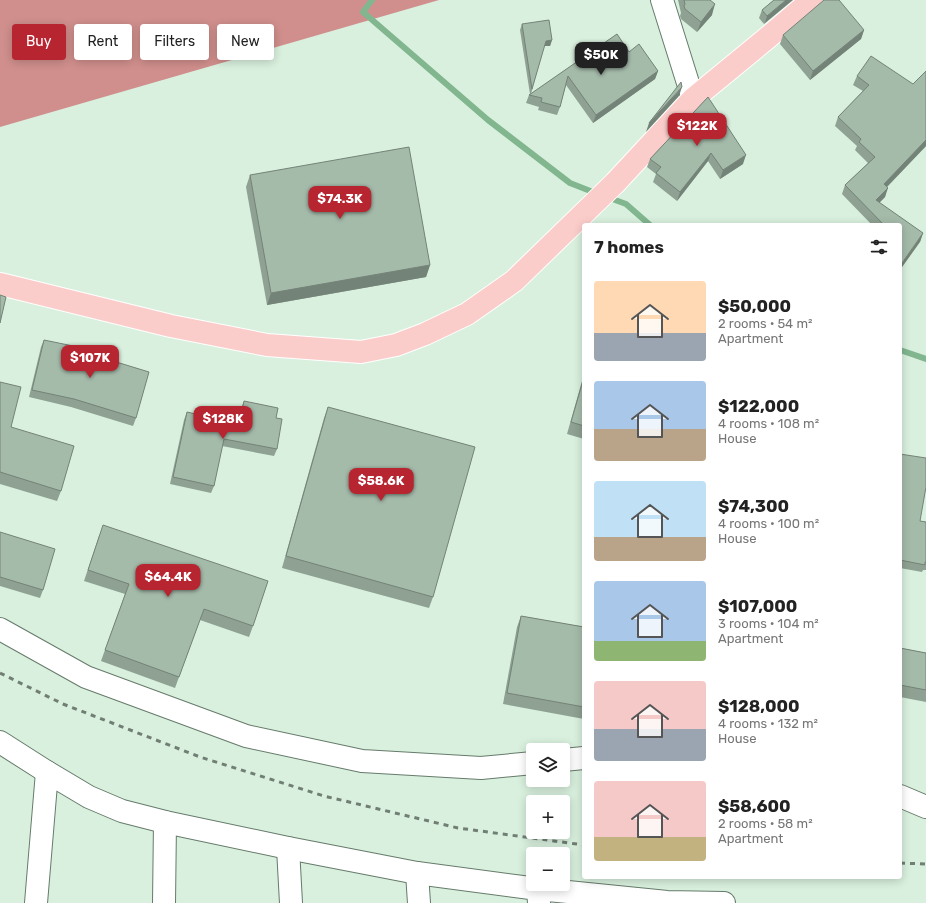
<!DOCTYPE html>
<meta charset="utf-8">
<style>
:root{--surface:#fff;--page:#f2f2f2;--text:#222;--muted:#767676;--accent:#b62530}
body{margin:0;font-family:Rubik,sans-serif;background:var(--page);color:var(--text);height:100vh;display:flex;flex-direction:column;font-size:15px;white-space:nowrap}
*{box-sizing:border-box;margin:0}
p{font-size:13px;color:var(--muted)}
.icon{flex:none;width:22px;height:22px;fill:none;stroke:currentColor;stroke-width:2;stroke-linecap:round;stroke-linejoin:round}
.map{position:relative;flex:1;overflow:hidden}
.side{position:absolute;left:582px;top:223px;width:320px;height:656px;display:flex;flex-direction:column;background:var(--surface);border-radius:4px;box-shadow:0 2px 10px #0003}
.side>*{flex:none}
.banner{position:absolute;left:12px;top:24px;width:380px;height:36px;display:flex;gap:8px}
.controls{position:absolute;left:526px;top:743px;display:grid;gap:8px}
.controls a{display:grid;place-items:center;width:44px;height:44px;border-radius:4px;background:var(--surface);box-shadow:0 2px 10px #0003;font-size:20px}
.price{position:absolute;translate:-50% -34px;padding:0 9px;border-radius:8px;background:var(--accent);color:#fff;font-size:13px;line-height:26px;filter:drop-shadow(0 1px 2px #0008)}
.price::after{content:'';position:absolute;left:50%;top:24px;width:12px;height:9px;margin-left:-6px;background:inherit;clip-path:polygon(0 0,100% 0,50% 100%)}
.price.active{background:#222;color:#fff}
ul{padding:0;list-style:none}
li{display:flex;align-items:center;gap:12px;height:100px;padding:0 12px}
li span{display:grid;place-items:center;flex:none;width:112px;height:80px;border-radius:4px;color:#555}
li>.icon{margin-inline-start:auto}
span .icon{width:48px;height:48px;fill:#fffc;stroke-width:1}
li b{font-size:17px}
h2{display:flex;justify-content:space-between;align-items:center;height:48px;padding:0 12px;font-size:17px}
.pill{padding:0 14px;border-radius:4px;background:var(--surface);box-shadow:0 2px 10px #0003;font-size:14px;line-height:36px}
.pill.active{background:var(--accent);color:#fff}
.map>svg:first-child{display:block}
.forest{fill:#d08f8c}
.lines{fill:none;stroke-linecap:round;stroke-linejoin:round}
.stream{stroke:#81b68f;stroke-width:6}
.minor-casing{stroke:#667b6b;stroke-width:24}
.primary-casing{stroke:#fff;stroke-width:24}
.minor{stroke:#fff;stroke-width:22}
.primary{stroke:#fbcdca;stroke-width:22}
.rail{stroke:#707e73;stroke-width:3;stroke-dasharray:5 5;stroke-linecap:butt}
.wall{fill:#8ea192}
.shaded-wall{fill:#748377}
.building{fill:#a5bbaa;stroke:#748377}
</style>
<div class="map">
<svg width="926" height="903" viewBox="0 0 926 903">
<rect width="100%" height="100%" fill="#d9f0de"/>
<polygon class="forest" points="0,0 439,0 0,127"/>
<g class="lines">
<g class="stream">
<polyline points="372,0 363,12 488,120 570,183 598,194"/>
<polyline points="607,197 626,204 650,225"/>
<polyline points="900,350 926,359"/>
</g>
<g class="minor-casing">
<g id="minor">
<polyline points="662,0 693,99"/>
<polyline points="0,629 86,677 246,736 362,761 481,768 533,763"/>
<polyline points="0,742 47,772"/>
<polyline points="563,760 584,758"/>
<polyline points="900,796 926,807"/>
<polyline points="288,848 291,903"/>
<polyline points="417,873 419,903"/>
<polyline points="36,903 47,772 89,797 122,811 165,822 288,848 417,873 538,889"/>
<polyline points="164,903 165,822"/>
<polyline points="539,903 538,889 667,902 724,903"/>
</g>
</g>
<g class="primary-casing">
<polyline id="primary" points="0,284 171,326 267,345 361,352 396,345 425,334 467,314 514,281 615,183 693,99 766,39 812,0"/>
</g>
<use href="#minor" class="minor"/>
<use href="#primary" class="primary"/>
<g class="rail">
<polyline points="0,673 63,704 200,757 324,796 458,828 584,845"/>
<polyline points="900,863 926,864"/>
</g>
</g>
<g class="wall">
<polygon points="678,0 710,0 712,15 697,32 681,19 680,16 681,13"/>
<polygon points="774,0 764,24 759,18 762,10"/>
<polygon points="522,24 552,40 550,46 544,46 531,94 617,34 629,52 658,71 655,79 593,123 566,85 560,107 557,115 538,110 539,107 526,103 529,95 530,94 520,30"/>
<polygon points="864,30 861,39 810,80 780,44 783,35"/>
<polygon points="926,71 926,146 887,187 885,197 879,203 923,233 920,242 900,225 872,225 842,194 845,185 868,163 855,150 857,146 835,126 838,117 863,91 853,85 857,76 913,84"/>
<polygon points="708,97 743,164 720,179 708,161 677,201 653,182 656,174 647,167 650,159"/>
<polygon points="250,175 430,265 426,277 267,305 246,187"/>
<polygon points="44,340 77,350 136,418 133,426 71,407 29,397 41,347"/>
<polygon points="584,374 584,439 567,434"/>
<polygon points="0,382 11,427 61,491 57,501 0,484"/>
<polygon points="244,401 276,418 277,449 274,456 222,446 214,486 211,493 170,484 184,420 187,412 238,424 241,409"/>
<polygon points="328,407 433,597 429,608 282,568 324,418"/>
<polygon points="900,454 920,521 926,522 926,570 923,570 922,572 900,568"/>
<polygon points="0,532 43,590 40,598 0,586"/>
<polygon points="99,536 253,626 249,637 200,620 175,688 101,661 125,594 84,581"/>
<polygon points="521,616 584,627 584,719 503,704 517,627"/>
<polygon points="900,648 926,653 926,702 900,697"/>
</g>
<g class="shaded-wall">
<polygon points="786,0 793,0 764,24 767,16"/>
<polygon points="715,4 712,15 697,32 701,22"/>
<polygon points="864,30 861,39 810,80 813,71"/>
<polygon points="552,40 550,46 543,46 546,41"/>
<polygon points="658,71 655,79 593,123 596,115"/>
<polygon points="682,87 679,96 646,132 649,123"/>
<polygon points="926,140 926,146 881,193 884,184"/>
<polygon points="711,153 708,161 677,201 680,192"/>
<polygon points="746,155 743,164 720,179 723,170"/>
<polygon points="888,188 885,197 873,209 876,200"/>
<polygon points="923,233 920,242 900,270 900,266"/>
<polygon points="430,265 426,277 267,305 271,293"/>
</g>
<g class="building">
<polygon points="684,0 710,0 715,4 701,22 685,9 684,6 685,4"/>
<polygon points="774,0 786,0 767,16 762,10"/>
<polygon points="824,0 839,0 864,30 813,71 783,35"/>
<polygon points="549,20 552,40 546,41 532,89 522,24"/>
<polygon points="617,34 629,52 639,44 658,71 596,115 568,76 560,107 541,102 542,98 529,95"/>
<polygon points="871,56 913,84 926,71 926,140 884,184 888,188 876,200 923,233 900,266 900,225 884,225 845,185 875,157 859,142 861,139 838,117 869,85 857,76"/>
<polygon points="681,82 682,87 649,123"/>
<polygon points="708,97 746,155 723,170 711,153 680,192 656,173 661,167 650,159"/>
<polygon points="409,147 430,265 271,293 250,175"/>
<polygon points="0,295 6,297 0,323"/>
<polygon points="44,340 78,347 77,350 149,372 136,418 74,399 32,390"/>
<polygon points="584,377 584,426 571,422"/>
<polygon points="0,382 21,387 11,427 74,446 61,491 0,472"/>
<polygon points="244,401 278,408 276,418 282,419 277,449 224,439 214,486 173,477 187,412 239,424"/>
<polygon points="328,407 475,447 433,597 286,556"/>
<polygon points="900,454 926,458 926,487 920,521 926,522 926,562 925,562 925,565 900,560"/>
<polygon points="103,525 268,581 253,626 204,609 179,677 105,650 129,584 88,570"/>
<polygon points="0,532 55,549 43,590 0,577"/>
<polygon points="521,616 584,627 584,707 507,693"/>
<polygon points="900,648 926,653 926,690 900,685"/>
</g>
</svg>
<div class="controls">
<a><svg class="icon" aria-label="layers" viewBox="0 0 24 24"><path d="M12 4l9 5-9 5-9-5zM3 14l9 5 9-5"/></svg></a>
<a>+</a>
<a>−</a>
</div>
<b class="price active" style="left:601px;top:76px">$50K</b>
<b class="price" style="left:697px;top:147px">$122K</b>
<b class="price" style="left:340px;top:220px">$74.3K</b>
<b class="price" style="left:90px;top:379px">$107K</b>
<b class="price" style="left:223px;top:440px">$128K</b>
<b class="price" style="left:381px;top:502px">$58.6K</b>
<b class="price" style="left:168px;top:598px">$64.4K</b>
<div class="banner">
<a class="pill active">Buy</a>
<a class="pill">Rent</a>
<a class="pill">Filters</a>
<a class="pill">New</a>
</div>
<section class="side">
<h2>7 homes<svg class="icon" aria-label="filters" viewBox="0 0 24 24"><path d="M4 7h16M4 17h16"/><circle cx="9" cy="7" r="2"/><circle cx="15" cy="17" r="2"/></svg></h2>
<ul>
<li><span style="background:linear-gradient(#ffd9b3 65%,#9aa5b1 0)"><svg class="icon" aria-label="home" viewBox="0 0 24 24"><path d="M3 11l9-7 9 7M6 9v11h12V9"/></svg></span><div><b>$50,000</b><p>2 rooms · 54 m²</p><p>Apartment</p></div></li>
<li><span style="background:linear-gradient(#a9c7e8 60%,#b9a48a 0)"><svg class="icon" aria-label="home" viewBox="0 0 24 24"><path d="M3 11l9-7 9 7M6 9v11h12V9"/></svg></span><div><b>$122,000</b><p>4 rooms · 108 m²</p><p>House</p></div></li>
<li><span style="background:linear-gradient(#bfe0f5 70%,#b9a48a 0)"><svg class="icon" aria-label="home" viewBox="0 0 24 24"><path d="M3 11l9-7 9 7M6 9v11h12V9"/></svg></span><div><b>$74,300</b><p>4 rooms · 100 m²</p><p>House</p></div></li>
<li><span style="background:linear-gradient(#a9c7e8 75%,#8fb573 0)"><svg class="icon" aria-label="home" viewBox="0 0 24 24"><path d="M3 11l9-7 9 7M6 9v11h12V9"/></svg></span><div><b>$107,000</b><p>3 rooms · 104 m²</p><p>Apartment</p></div></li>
<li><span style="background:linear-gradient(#f6c9c9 60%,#9aa5b1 0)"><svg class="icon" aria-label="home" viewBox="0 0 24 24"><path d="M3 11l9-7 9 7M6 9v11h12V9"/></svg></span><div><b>$128,000</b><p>4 rooms · 132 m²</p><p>House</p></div></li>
<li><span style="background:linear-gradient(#f6c9c9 70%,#c2b280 0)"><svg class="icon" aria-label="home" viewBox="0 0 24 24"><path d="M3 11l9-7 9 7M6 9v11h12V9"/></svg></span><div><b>$58,600</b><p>2 rooms · 58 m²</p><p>Apartment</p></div></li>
</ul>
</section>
</div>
